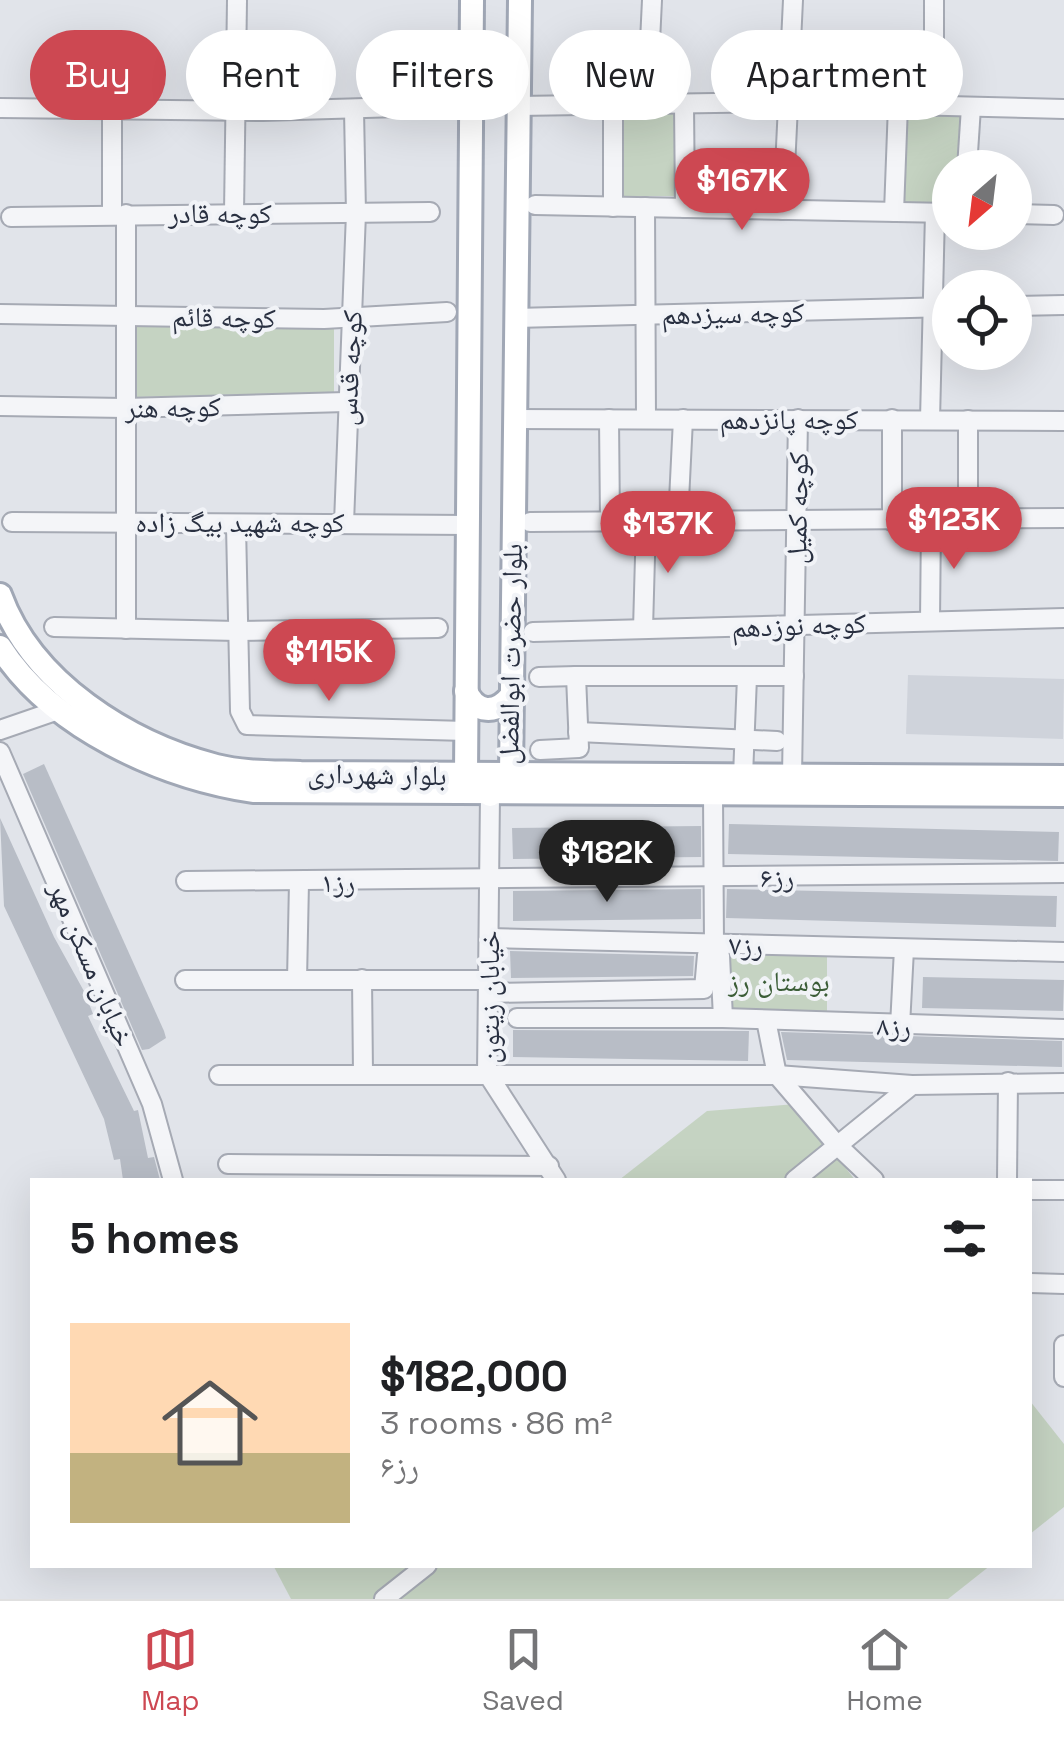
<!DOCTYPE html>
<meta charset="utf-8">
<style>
:root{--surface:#fff;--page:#f6f6f6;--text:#202124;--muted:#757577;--line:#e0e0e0;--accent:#cd4852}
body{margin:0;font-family:"Space Grotesk","Noto Naskh Arabic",sans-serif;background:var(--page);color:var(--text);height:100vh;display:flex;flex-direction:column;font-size:38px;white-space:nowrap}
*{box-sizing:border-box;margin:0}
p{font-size:32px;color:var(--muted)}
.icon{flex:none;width:55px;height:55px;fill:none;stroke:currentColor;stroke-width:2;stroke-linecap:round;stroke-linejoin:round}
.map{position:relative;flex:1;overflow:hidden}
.panel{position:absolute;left:30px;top:1178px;width:1002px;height:390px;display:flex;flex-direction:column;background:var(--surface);border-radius:0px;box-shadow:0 10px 40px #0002}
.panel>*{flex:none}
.guide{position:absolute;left:30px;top:30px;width:1005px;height:90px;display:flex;gap:20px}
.needle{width:65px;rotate:208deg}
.controls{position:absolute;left:932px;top:150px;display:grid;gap:20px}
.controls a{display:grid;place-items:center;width:100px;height:100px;border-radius:50%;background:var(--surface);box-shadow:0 10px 40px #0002;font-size:50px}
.price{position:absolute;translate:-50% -85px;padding:0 22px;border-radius:35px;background:var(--accent);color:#fff;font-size:32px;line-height:65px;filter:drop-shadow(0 2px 5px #0008)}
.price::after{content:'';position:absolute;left:50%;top:60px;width:30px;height:22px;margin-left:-15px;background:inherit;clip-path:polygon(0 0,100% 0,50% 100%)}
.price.selected{background:#222;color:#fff}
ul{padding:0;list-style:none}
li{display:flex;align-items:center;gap:30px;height:250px;padding:0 40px}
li+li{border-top:2px solid var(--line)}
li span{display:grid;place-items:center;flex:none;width:280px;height:200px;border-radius:0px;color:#555}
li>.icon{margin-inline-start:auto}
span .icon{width:120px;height:120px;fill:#fffc;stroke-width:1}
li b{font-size:42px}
h2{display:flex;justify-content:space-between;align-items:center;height:120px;padding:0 40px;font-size:42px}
.tag{padding:0 35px;border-radius:45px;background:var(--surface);box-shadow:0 10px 40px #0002;font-size:35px;line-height:90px}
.tag.selected{background:var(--accent);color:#fff}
.tab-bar{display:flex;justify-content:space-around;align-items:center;height:140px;border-top:2px solid var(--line);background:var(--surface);font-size:28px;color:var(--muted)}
.tab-bar a{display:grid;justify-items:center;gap:5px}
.tab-bar .selected{color:var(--accent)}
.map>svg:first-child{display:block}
.built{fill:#cfd3db}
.green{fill:#c5d3c2}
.building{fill:#b8bdc6}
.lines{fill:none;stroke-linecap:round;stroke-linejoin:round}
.minor-casing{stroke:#a6aab4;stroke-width:22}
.major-casing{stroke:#a0a7b5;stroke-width:28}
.minor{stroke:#f4f5f8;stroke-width:18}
.major{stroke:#fff;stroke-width:22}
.labels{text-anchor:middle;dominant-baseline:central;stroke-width:8;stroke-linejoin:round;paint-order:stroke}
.street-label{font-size:28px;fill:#293041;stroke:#f1f3f7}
.park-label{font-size:28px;fill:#3b5d37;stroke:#f1f3f7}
</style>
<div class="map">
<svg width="1064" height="1599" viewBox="0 0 1064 1599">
<rect width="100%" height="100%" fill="#e1e4ea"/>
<polygon class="built" points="908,675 1064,679 1063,739 906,734"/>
<g class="green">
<polygon points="623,107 678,108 679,196 622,196"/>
<polygon points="903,115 963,116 961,167 950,168 950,205 903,202"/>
<polygon points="136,324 334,325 334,392 135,397"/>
<polygon points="730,949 827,952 827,1011 731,1010"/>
<polygon points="796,1104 855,1180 619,1180 707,1111"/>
<polygon points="1030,1401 1064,1444 1064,1507 1030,1534"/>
<polygon points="273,1565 991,1565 948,1599 291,1599"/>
</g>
<g class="building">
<polygon points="44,764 164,1031 166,1038 149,1049 142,1050 23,774"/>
<polygon points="0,818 54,937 85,993 93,1014 88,1016 113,1068 134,1111 138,1110 148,1158 154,1157 160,1180 123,1180 120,1159 114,1160 104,1119 4,906"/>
<polygon points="729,824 1059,832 1058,861 728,854"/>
<polygon points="701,826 701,857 513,859 512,828"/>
<polygon points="701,889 701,919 513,921 513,891"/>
<polygon points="727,889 1057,896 1056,927 726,918"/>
<polygon points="510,951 694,956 693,976 511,978"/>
<polygon points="923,977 1064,980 1063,1011 922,1008"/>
<polygon points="513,1030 749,1031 748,1061 513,1057"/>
<polygon points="781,1032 1062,1041 1062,1067 787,1060"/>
</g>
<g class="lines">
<g class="minor-casing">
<g id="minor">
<polyline points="934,0 934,106"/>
<polyline points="647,104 652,0"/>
<polyline points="684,104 685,208"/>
<polyline points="613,105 613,207"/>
<polyline points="518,106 788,102 1064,109"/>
<polyline points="0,108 263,111 468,105"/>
<polyline points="112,109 112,213"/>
<polyline points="967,168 971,107"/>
<polyline points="535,205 950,213"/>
<polyline points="645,207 646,418"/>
<polyline points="783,210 793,0"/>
<polyline points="894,212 898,105"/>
<polyline points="234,213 237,0"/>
<polyline points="126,214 126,629"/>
<polyline points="1015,214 1054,215"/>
<polyline points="11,217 430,212"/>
<polyline points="1015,306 1064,305"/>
<polyline points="0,314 324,319 447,312"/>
<polyline points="515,318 950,307"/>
<polyline points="0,406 124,408 346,402"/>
<polyline points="514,419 1064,421"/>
<polyline points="609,419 610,521"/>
<polyline points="930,420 935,213"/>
<polyline points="968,420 968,521"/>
<polyline points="678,521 683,419"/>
<polyline points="892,521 892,419"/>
<polyline points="12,522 469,525"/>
<polyline points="530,522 1064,518"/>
<polyline points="344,523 356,213 354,110"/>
<polyline points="236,526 240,711 247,725 466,731"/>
<polyline points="930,621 931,521"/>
<polyline points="54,627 237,631 438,628"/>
<polyline points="643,629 646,521"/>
<polyline points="533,632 1064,618"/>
<polyline points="539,677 576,676"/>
<polyline points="0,730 61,709"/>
<polyline points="578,732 777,741"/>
<polyline points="540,750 579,748 576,676 794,676"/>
<polyline points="0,752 152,1104 173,1180"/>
<polyline points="743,776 747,677"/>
<polyline points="792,776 798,419"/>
<polyline points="490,795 487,1073 556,1180"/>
<polyline points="713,795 714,944 720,956 723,1018"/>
<polyline points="186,881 1064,873"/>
<polyline points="489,938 1064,952"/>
<polyline points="362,979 363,1072"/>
<polyline points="185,980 488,980"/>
<polyline points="297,980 299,882"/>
<polyline points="488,993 704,989 707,955 714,944"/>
<polyline points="517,1018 723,1018 1064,1029"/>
<polyline points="766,1020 777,1075 837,1145 874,1180"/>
<polyline points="900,1026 904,949"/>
<polyline points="219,1075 777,1075 912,1085"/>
<polyline points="228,1164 549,1166"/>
<polyline points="795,1180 912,1085 1064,1083"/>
<polyline points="1007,1180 1008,1082"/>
<polyline points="1030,1190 1064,1190"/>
<polyline points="1030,1283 1064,1284"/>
<polyline points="1064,1377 1064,1345"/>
<polyline points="384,1599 427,1565"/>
</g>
</g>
<g class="major-casing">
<g id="major">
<polyline points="472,0 466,774 490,795 511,775 520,0"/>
<path d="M 0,595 C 32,683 128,743 216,766 C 244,773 273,772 301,773 L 1064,777"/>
<path d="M 0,647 C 52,728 161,777 253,791 L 1064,795"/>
<path d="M 466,691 C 476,714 496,714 511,696"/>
</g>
</g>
<use href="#minor" class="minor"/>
<use href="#major" class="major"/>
</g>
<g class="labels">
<g class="street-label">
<text x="220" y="213">کوچه قادر</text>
<text transform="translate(733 313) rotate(-1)">کوچه سیزدهم</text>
<text transform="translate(224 317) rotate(1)">کوچه قائم</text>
<text transform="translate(349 368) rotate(-87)">کوچه قدس</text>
<text transform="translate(173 407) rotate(-1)">کوچه هنر</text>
<text x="789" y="419">کوچه پانزدهم</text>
<text transform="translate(797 508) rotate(-89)">کوچه کمیل</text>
<text x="240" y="522">کوچه شهید بیگ زاده</text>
<text transform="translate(799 625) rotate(-2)">کوچه نوزدهم</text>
<text transform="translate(510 654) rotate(-89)">بلوار حضرت ابوالفضل</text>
<text transform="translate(377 774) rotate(1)">بلوار شهرداری</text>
<text transform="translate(777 877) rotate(-1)">رز۶</text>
<text transform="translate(338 882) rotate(-1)">رز۱</text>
<text transform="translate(746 945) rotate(2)">رز۷</text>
<text transform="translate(92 964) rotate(67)">خیابان مسکن مهر</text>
<text transform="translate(489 997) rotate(-90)">خیابان زیتون</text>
<text transform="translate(894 1026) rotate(2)">رز۸</text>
</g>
<g class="park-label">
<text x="779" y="981">بوستان رز</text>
</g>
</g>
</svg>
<div class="controls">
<a><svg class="needle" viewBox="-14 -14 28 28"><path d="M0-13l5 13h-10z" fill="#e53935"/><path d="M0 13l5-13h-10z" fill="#757577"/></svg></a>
<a><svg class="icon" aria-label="locate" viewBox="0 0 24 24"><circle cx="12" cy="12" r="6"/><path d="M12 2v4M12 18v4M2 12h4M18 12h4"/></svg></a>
</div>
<b class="price" style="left:742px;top:233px">$167K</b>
<b class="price" style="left:954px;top:572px">$123K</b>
<b class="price" style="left:668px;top:576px">$137K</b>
<b class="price" style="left:329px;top:704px">$115K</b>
<b class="price selected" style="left:607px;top:905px">$182K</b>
<div class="guide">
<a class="tag selected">Buy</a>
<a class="tag">Rent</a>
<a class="tag">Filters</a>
<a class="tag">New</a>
<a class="tag">Apartment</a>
</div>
<section class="panel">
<h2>5 homes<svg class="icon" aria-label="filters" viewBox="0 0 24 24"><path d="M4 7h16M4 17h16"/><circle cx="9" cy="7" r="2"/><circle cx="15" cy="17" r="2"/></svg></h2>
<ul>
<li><span style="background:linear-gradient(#ffd9b3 65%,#c2b280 0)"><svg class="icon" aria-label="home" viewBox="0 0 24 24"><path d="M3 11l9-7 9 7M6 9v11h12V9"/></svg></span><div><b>$182,000</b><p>3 rooms · 86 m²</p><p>رز۶</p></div></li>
</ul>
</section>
</div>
<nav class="tab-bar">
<a class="selected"><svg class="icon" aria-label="map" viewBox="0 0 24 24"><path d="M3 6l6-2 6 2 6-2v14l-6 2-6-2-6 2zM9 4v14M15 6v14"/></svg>Map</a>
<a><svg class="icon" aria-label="saved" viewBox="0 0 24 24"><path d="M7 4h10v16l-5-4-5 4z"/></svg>Saved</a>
<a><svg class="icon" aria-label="home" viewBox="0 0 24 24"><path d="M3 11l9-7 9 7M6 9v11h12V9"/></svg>Home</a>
</nav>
